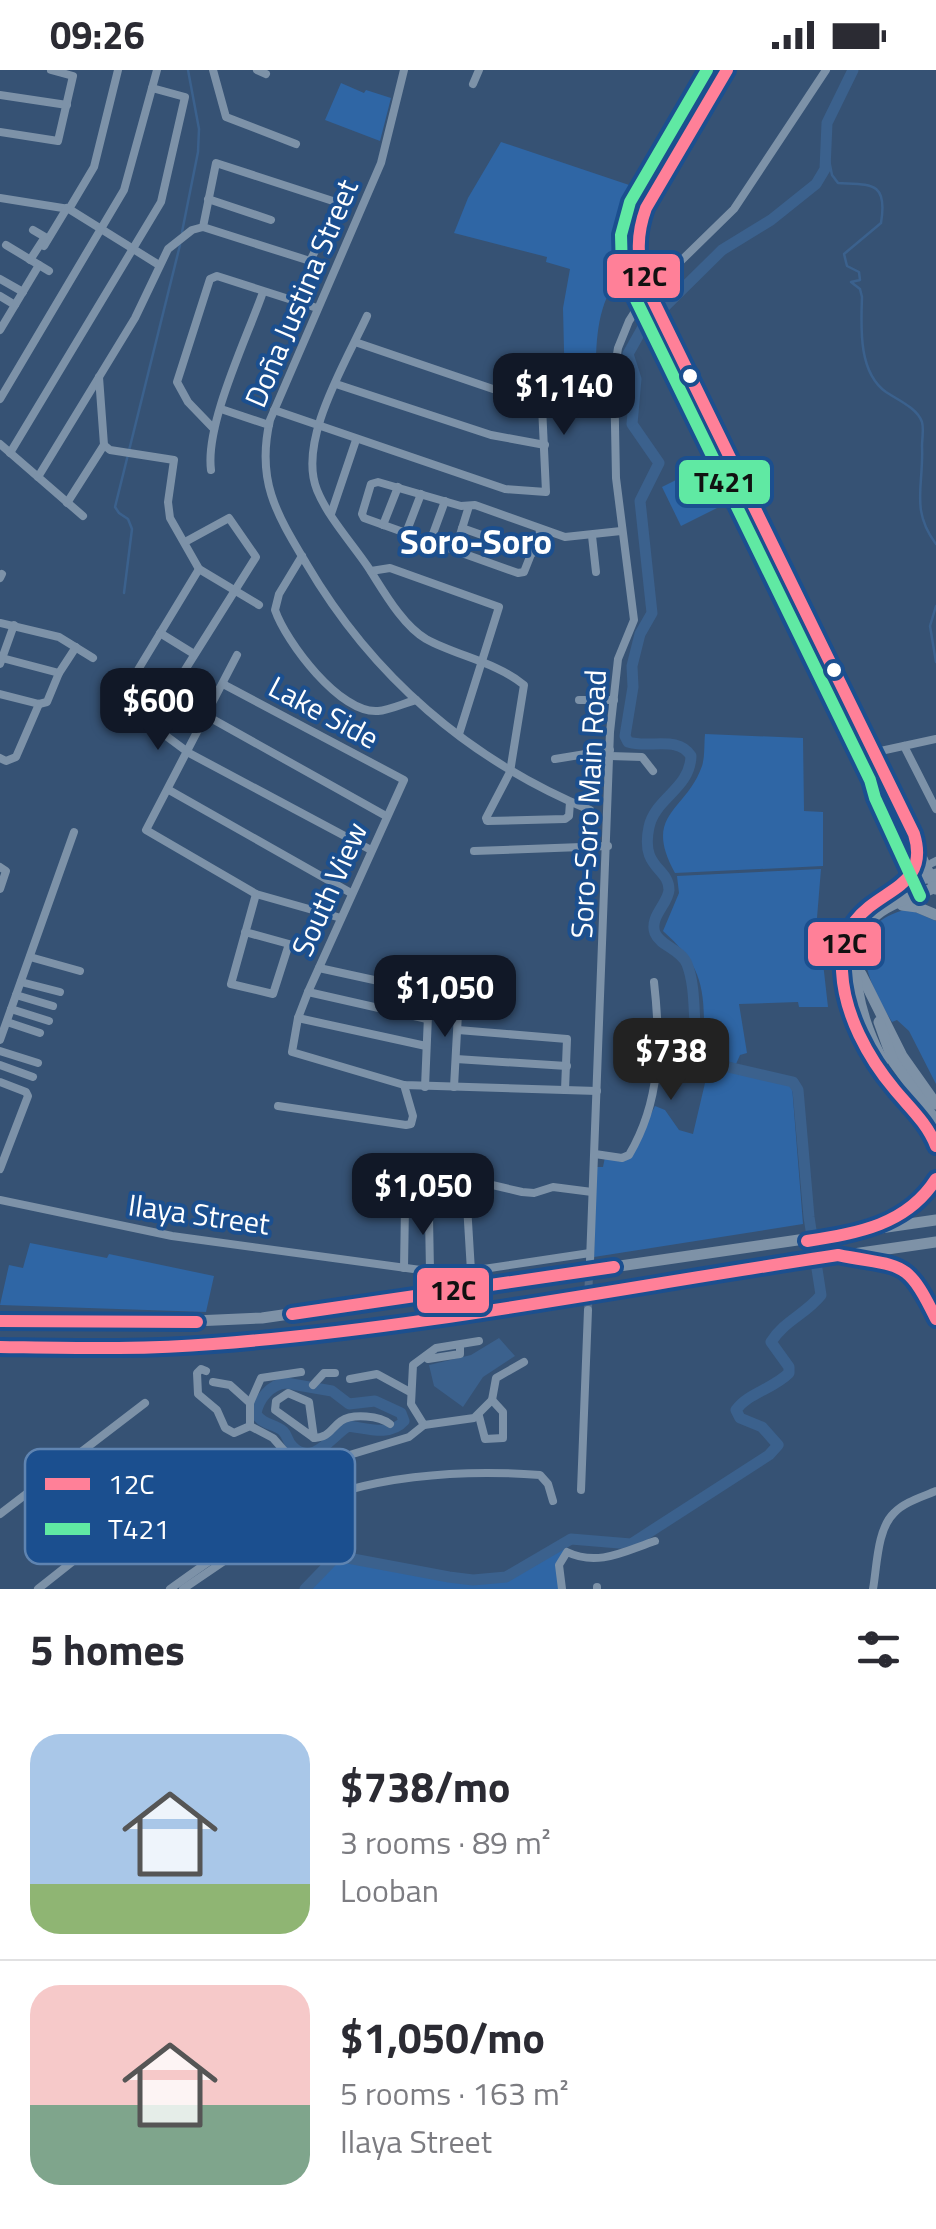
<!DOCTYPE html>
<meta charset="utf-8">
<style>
:root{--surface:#fff;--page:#f7f7f7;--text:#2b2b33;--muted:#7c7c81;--line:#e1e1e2;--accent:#111827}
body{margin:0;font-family:"Titillium Web",sans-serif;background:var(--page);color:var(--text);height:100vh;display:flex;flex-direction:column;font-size:38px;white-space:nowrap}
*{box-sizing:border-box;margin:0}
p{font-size:32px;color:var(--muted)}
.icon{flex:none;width:55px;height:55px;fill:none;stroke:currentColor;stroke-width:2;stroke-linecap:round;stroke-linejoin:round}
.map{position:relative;height:1519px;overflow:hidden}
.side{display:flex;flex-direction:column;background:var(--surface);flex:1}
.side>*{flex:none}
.price{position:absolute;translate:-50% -85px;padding:0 22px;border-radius:20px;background:var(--accent);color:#fff;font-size:32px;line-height:65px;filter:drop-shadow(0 2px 5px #0008)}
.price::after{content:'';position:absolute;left:50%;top:60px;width:30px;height:22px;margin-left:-15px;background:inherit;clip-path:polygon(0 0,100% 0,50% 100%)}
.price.current{background:#222;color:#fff}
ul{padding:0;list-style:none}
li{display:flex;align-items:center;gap:30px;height:250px;padding:0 30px}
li+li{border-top:2px solid var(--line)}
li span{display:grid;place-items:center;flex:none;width:280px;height:200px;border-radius:30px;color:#555}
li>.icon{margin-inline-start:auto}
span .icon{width:120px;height:120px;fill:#fffc;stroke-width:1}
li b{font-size:42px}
h2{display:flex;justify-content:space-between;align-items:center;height:120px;padding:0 30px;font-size:42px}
.status{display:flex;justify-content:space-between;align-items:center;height:70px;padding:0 50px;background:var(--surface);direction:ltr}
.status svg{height:28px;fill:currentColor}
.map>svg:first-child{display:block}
.green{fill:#2f66a5}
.water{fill:#3b618d}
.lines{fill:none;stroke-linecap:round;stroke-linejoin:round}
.stream{stroke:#3b618d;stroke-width:2.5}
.river{stroke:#3b618d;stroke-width:11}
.minor-tunnel{stroke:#546c89;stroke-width:8;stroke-dasharray:8 4;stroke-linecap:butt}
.minor{stroke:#7d92a8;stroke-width:8}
.highway{stroke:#7e92a7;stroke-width:11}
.bus-1-casing{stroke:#1b4f8f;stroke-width:20}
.bus-2-casing{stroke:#1b4f8f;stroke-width:20}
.bus-1{stroke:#ff8098;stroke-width:12}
.bus-2{stroke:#60e9a3;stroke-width:12}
.bus-dot{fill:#fff;stroke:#1b4f8f;stroke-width:4}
.labels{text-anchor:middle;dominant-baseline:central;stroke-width:8;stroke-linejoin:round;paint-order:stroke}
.street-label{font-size:30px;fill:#fff;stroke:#1b4f8f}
.quarter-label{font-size:35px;font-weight:bold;fill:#fff;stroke:#1b4f8f}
.key{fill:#1b4f8f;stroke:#5f84b1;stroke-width:2.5}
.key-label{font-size:28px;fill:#fff}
.line-badge{stroke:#1b4f8f;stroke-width:4}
.pale-badge-label{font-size:28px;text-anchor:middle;font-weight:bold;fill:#111}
</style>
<div class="status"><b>09:26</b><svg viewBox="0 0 49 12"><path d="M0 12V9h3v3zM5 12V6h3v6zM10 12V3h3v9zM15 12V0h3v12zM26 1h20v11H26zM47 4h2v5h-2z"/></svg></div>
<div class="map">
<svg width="936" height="1519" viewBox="0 0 936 1519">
<rect width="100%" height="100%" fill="#365274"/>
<g class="green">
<polygon points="341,13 364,23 366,20 391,28 380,71 325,50"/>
<path d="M 501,72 L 641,119 C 638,151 605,174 619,208 C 593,238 596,286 596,324 L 569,326 L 565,321 L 563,238 L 570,199 L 546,192 L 547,187 L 454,163 L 468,128 Z"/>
<polygon points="706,395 725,434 681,456 662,417"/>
<path d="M 705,664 L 803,668 L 804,741 L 823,742 L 823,796 L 675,803 C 642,743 686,742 702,696 C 705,687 704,674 705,664 Z"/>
<path d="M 821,799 L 816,860 L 825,862 L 822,884 L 828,937 L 799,937 L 798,932 L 739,934 L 747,983 L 740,985 L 736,994 L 705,984 C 702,972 704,963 704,952 C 704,908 695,890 663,861 L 679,823 L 677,806 Z"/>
<path d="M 908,839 L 936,851 L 936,1014 L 909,961 L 897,950 L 892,952 C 867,911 840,855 908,839 Z"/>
<polygon points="709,996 792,1016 803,1154 594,1187 596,1097 603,1097 605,1087 623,1089 642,1062 655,1036 665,1040 679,1060 693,1064"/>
<polygon points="30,1173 107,1188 109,1184 214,1206 206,1242 0,1235 9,1195 23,1198"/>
<polygon points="571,1469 556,1497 559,1519 305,1519 337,1486 473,1510 506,1507"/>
</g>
<polygon class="water" points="499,1268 515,1286 483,1307 463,1337 434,1316 429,1295 471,1285"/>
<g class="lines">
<g class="stream">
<path d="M 827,80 L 832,105 L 838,113 C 871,115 888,111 881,153 L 844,184 L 847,196 L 859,202 L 860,210 L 851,212 L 860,219 L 862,227 C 861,257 858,302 886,322 C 898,330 917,338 922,352 C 924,359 922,369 922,376 C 924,415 910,440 936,474"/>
<polyline points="182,162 198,82 199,59 188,0"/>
<polyline points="124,523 132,459 128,449 119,443 115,437 180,175"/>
<polyline points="936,536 930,556 936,592"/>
</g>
<g class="river">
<path d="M 286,1313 L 332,1321 L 349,1334 L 375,1331 L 401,1343 L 404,1351 C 390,1367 366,1358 348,1356 C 332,1366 312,1398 292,1376 C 287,1371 288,1366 283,1361 C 274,1353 264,1356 256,1344 C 258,1329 271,1314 286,1313 Z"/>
<path d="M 305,1519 L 337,1486 L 449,1507 L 473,1510 L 506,1507 L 571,1469 L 631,1474 L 769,1385 L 778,1375 L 762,1357 L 740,1348 L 736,1340 C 748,1323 773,1319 789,1303 L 789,1297 L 771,1272 C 784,1251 806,1244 821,1225 L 809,1147 L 798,1020 L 793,1012 L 715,994 L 700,986 C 691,957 698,923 687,894 C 681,879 660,876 655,863 C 649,847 668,834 669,820 C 669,797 640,799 649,757 C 655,728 690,719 691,686 C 678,665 649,679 628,672 L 625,666 L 633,617 L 632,596 L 640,564 L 652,543 L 640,431 L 659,393 L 632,354 L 636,309 L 628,284 L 642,259 L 722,180 L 771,150 L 816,114 L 825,99 L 827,53 L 853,0"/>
</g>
<polyline class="minor-tunnel" points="588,1240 589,1201"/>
<g class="minor">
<polyline points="213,0 226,47 296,74"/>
<polyline points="257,0 266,4"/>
<path d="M 404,0 L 381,93 L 270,350 C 256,410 276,443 306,493 C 372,606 469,690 590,740"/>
<polyline points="473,14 479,0"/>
<polyline points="0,25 67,35"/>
<polyline points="0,62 58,71 73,6 51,0"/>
<polyline points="0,128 69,139 159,195"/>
<polyline points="208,129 271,150"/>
<polyline points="69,139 94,97 118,0"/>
<polyline points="6,175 49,201"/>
<polyline points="44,176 67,138"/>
<polyline points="30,190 45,167 33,160"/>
<polyline points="0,209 23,222"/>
<polyline points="0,226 15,235"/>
<path d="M 367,246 C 346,292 297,371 317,420 C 328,447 351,472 368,497 C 383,520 402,555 426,569 C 457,586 496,592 524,615 L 510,702 L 486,748 L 487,751 L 565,749 L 569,746 L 570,732"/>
<polyline points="0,260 39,195"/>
<polyline points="336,314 491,365 545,375"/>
<polyline points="0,329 124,120 157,0"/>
<polyline points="221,339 269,355"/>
<polyline points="274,340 505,419 546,422 542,336 536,326 493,319 355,272"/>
<polyline points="214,359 188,332 177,312 210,209 217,206 317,238"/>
<polyline points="0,374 83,446"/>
<polyline points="104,375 110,380 174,390 168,432 170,448 199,499 259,535"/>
<polyline points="10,383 161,132 185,27 152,18"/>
<path d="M 211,400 C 205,354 247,268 263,222"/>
<polyline points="38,407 135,248 168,179 192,160 203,157 310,191 339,133 216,93 203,157"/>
<polyline points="67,433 104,375 99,307"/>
<polyline points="331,444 356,370"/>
<polyline points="383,455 398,417"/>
<polyline points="462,458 533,483"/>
<polyline points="541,459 524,502 518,503 364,448 362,444 371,414 378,412 461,436 475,435 565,467 621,461"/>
<polyline points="406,463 421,424"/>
<polyline points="592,466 596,502"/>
<polyline points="430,472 445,431"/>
<polyline points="455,481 469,436"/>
<path d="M 302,486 L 279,524 L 275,540 C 286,572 340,644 378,641 C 390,640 404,633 416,630"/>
<polyline points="199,499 130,613 131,633 138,645 189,683 371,780"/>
<polyline points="371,501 390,498 499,537 459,664"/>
<polyline points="0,508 2,504"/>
<polyline points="0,553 59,567 93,588"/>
<polyline points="160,563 194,584"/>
<polyline points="237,585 146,760 256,824 341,848"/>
<polyline points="2,588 59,603"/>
<polyline points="0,594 14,555"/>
<polyline points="223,614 404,710 308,922 298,948 292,982 404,1015 597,1021"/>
<polyline points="0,624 39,634 47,632 59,603 76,577"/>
<polyline points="579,630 614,630"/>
<polyline points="207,646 386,746"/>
<polyline points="151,654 256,487 229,448 185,472"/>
<polyline points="904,676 936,739"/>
<polyline points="876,682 936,669"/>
<polyline points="610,686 642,687 653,701"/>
<polyline points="0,688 6,691 16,687 39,634"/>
<polyline points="555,689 610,680"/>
<polyline points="169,720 351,823"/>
<polyline points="474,781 608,776"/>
<polyline points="932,793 936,791"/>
<polyline points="0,797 6,801 0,819"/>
<polyline points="245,862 289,874 273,924 231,914 256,824"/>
<polyline points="30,887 80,901"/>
<polyline points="319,898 429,922 480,926"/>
<polyline points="21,912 60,922"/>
<polyline points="308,922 427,949"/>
<polyline points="16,925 53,936"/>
<polyline points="11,939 49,951"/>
<polyline points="298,948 426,976"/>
<polyline points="7,952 40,963"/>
<polyline points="458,960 567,969 565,1020"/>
<polyline points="0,970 74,762"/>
<polyline points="0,981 38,993"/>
<polyline points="456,989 567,996"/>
<polyline points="0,995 33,1007"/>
<polyline points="0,1012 26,1022 28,1026 0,1099"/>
<polyline points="425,1017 429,922"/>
<polyline points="454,1017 459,925"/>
<polyline points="278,1036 406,1055 411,1054 413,1046 404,1015"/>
<path d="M 595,1084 L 622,1088 L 629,1085 C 661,1031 661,973 654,912"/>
<circle cx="399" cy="1094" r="7"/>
<polyline points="406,1095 522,1122 534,1123 553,1117 592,1122"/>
<polyline points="0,1130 172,1166 450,1204 590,1183"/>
<polyline points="467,1135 471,1201"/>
<polyline points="429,1147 430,1201"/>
<polyline points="590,1191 610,662 618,589 634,550 616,408 614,303 618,278 629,251 645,226 734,139 826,0"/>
<polyline points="404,1198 405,1137"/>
<polyline points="428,1289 460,1284 460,1276"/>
<polyline points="206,1301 201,1299 197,1303 198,1324 217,1340 225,1358 234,1363 250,1356"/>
<polyline points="350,1309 377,1304 410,1322"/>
<polyline points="213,1312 230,1315 250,1333"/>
<polyline points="313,1315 324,1303 335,1303"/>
<polygon points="288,1323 309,1332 314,1368 275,1340 276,1331"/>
<polyline points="479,1346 485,1369 503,1368 503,1342 492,1330"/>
<polyline points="424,1355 411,1334 413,1295 436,1278 479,1271"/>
<polyline points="250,1356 250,1333 261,1308 301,1302"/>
<polyline points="250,1356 273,1368 295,1393"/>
<path d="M 314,1368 C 330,1367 330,1359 341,1351 C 353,1343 380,1346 390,1354"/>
<polyline points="271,1390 313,1396 409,1367 424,1355 474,1348 492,1330 496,1308 524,1292"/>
<polyline points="581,1420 588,1240"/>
<polyline points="0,1444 145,1333"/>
<polyline points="597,1517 597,1519"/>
<polyline points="38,1519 149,1431 222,1386 277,1451"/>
<path d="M 170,1519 C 209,1491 249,1462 292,1441 C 365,1405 461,1399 540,1405 L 548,1414 L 553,1431"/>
<polyline points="183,1519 267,1462 276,1452"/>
<path d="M 562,1519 L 559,1495 L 567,1482 C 598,1497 625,1481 655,1471"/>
<path d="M 873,1519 C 877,1497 877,1459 894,1443 C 904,1432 922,1427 936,1421"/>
</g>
<g class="highway">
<polyline points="727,0 646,138 638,166 639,197 887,704 891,721 936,819"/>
<path d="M 936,804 C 912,814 877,822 859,841 C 804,900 888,1025 936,1065"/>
<polyline points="902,835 917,837 936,845"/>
<polyline points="861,904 902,986 936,1034"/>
<polyline points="879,952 893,991 936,1051"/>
<path d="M 883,991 C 863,957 839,882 872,849 C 887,833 916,826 936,817"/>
<polyline points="884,1154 915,1137 936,1109"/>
<path d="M 852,1187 C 913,1197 908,1196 936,1249"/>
<polyline points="0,1251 150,1253 262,1248 936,1150"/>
<polyline points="0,1277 91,1278 265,1270 936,1172"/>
</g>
<g class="bus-1-casing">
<g id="bus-1">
<path d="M 727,0 L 646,138 C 635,168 637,193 649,222 L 914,764 C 936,836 837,812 842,901 C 844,944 868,988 895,1020 C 910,1038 927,1053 936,1076"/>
<path d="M 807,1171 C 858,1163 907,1155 936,1109"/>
<polyline points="292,1244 614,1197"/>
<polyline points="0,1251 197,1252"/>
<path d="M 0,1277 C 71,1278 142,1280 213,1274 C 423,1258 630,1216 838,1185 C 902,1198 906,1187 936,1249"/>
</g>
</g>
<g class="bus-2-casing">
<polyline id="bus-2" points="707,0 630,132 621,165 622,201 870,710 875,728 920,826"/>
</g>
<use href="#bus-1" class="bus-1"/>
<use href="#bus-2" class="bus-2"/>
</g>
<g class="bus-dot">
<circle cx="690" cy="306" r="9"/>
<circle cx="834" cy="600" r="9"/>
</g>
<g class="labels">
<g class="street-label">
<text transform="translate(301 223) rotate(-67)">Doña Justina Street</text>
<text transform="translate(324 642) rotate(28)">Lake Side</text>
<text transform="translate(588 734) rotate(-87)">Soro-Soro Main Road</text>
<text transform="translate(329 819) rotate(-66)">South View</text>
<text transform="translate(199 1144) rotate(8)">Ilaya Street</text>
</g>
<g class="quarter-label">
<text x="476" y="471">Soro-Soro</text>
</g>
</g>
<rect x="25" y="1379" width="330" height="115" rx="15" class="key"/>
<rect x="45" y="1408" width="45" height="12" fill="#ff8098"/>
<rect x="45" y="1453" width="45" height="12" fill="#60e9a3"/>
<g class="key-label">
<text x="108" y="1424">12C</text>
<text x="108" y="1469">T421</text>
</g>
<g class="line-badge">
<rect x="605" y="182" width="77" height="48" rx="10" fill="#ff8098"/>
<rect x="677" y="388" width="95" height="48" rx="10" fill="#60e9a3"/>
<rect x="806" y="850" width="77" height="48" rx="10" fill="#ff8098"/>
<rect x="415" y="1196" width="76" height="49" rx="10" fill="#ff8098"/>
</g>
<g class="pale-badge-label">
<text x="644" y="216">12C</text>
<text x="725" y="422">T421</text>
<text x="844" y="883">12C</text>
<text x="453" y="1230">12C</text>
</g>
</svg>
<b class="price" style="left:564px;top:368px">$1,140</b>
<b class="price" style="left:158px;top:683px">$600</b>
<b class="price" style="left:445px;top:970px">$1,050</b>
<b class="price current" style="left:671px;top:1033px">$738</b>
<b class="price" style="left:423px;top:1168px">$1,050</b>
</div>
<section class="side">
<h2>5 homes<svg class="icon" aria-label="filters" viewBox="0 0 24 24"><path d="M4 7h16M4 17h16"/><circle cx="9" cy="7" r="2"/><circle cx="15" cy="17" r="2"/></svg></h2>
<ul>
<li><span style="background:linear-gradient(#a9c7e8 75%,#8fb573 0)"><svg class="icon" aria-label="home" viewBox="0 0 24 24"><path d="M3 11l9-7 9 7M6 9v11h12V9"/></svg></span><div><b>$738/mo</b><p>3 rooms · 89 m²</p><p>Looban</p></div></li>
<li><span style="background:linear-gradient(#f6c9c9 60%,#7fa58c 0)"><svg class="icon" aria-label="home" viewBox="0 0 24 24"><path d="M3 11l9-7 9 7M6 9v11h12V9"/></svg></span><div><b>$1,050/mo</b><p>5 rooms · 163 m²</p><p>Ilaya Street</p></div></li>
</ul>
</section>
